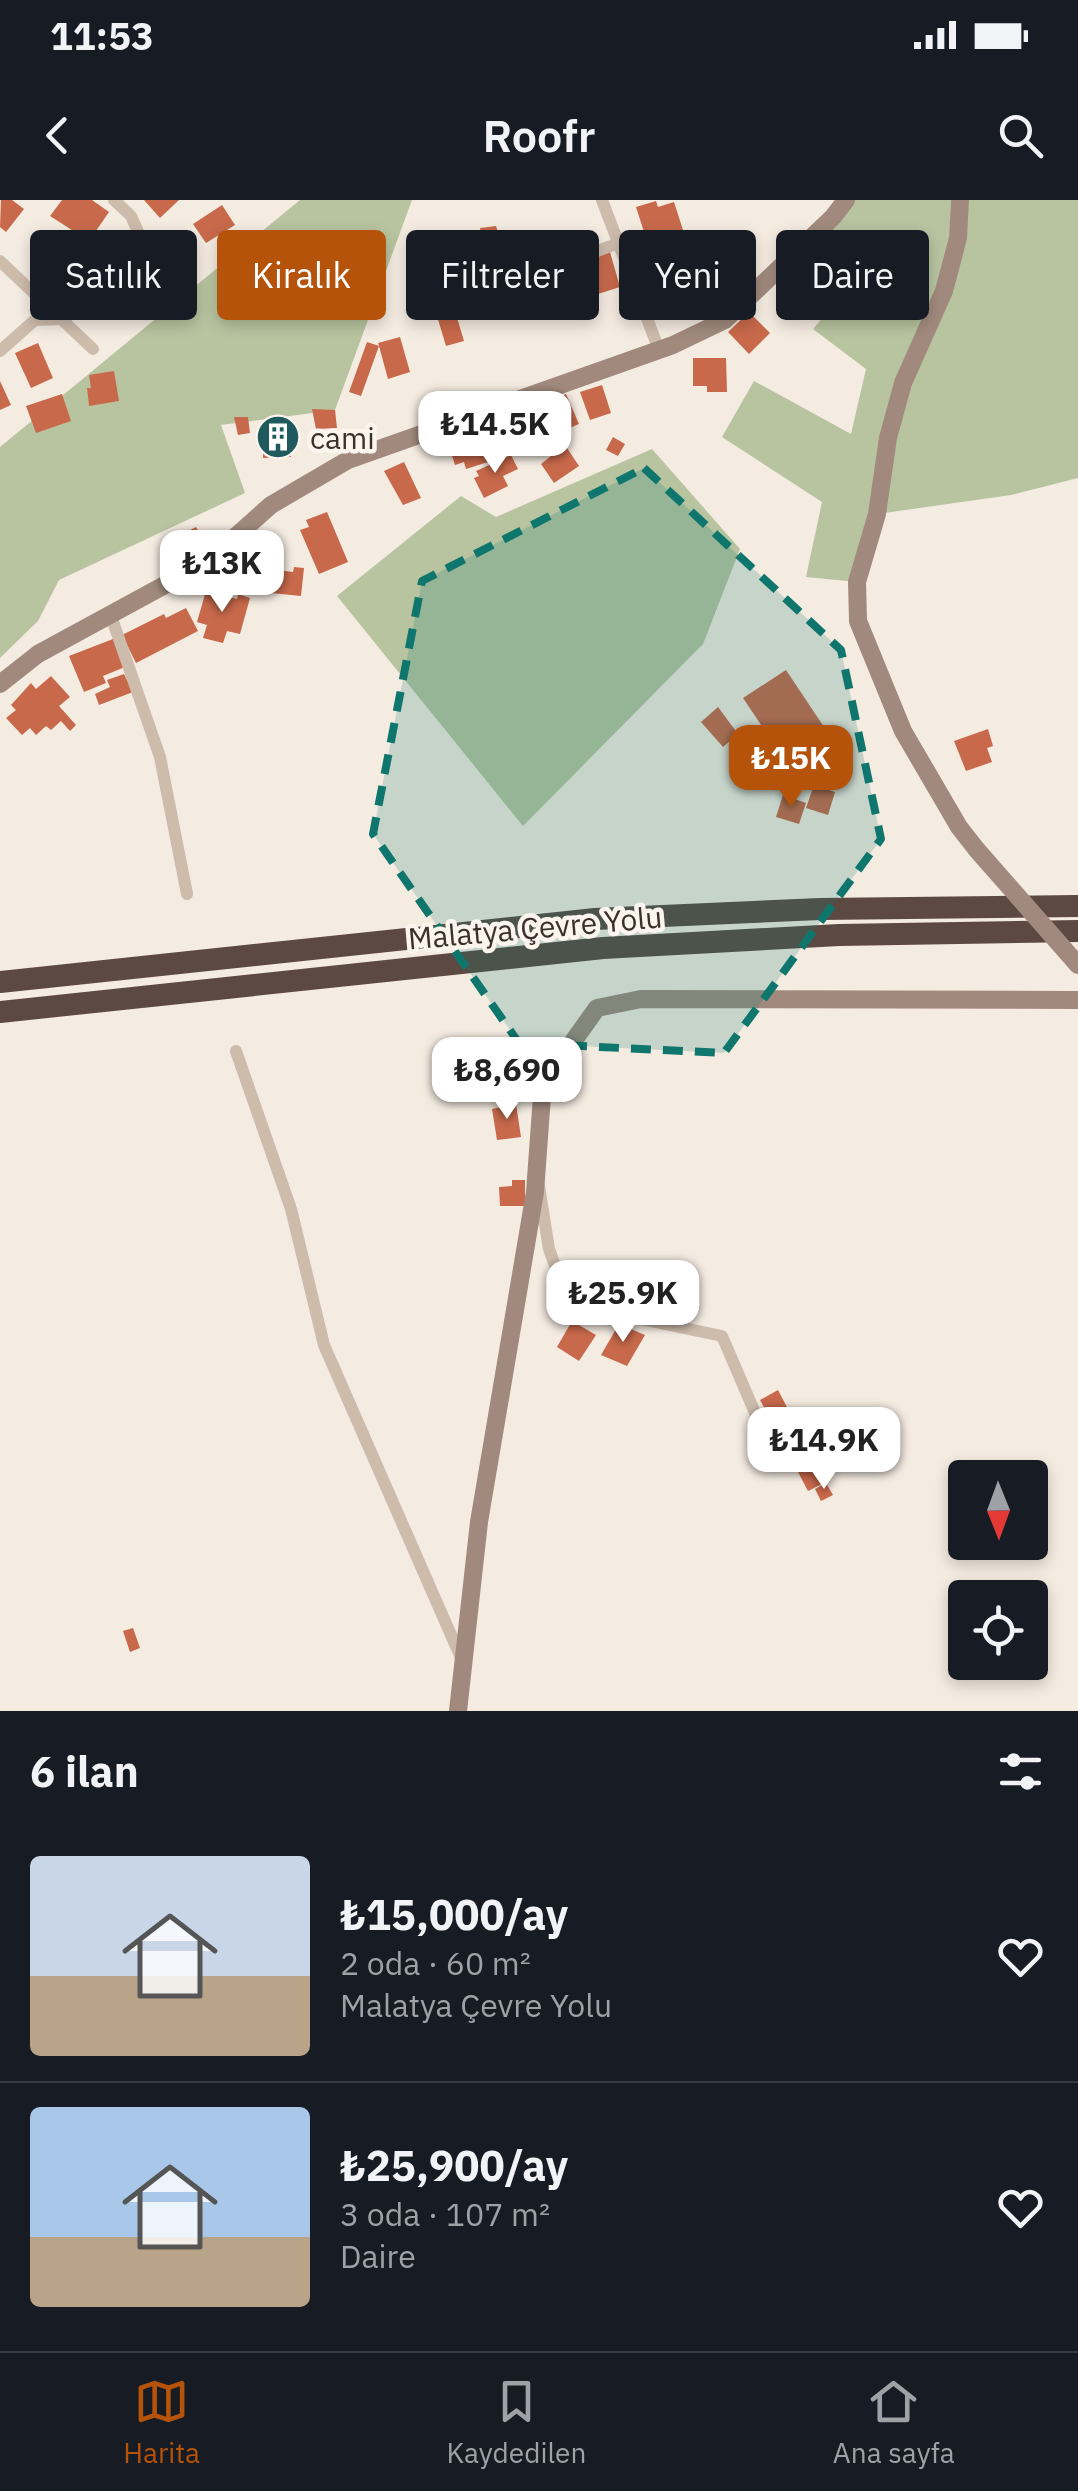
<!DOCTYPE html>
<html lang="tr">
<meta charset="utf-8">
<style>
:root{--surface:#171b24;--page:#242831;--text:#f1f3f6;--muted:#9ea1a6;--line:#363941;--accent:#b45309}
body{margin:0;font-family:"IBM Plex Sans",sans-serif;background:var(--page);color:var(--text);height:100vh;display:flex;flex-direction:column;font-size:38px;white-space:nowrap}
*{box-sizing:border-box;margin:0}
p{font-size:32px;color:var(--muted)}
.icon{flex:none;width:55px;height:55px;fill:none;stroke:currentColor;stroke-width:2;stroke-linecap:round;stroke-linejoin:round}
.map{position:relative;height:1511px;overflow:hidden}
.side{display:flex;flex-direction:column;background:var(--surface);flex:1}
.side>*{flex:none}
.hud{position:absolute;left:30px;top:30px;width:1020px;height:90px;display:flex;gap:20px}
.needle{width:65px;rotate:179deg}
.fabs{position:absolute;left:948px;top:1260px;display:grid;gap:20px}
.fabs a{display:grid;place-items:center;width:100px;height:100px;border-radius:10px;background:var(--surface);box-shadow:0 5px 15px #0003;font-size:50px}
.price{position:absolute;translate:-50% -85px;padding:0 22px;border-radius:20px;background:#fff;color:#222;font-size:32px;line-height:65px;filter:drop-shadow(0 2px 5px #0008)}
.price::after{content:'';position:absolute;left:50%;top:60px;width:30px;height:22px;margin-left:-15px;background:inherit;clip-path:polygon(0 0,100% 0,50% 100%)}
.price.on{background:var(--accent);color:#fff}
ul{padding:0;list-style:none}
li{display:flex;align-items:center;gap:30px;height:250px;padding:0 30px}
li+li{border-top:2px solid var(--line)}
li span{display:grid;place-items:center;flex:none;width:280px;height:200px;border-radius:10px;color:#555}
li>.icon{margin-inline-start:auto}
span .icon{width:120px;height:120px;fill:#fffc;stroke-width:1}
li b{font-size:42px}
h2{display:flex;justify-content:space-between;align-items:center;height:120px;padding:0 30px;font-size:42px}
.tag{padding:0 35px;border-radius:10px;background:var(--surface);box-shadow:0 5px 15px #0003;font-size:35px;line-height:90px}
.tag.on{background:var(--accent);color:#fff}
.status{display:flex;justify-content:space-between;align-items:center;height:70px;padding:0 50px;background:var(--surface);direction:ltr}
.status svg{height:28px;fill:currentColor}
header{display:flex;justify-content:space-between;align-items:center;height:130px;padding:0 30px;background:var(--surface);font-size:45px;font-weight:600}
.tab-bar{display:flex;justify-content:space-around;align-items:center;height:140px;border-top:2px solid var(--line);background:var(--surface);font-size:28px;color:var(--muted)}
.tab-bar a{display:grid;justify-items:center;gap:5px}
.tab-bar .on{color:var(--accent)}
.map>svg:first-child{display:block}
.green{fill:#b8c4a0}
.building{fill:#c8694b}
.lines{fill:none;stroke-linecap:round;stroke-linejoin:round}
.street{stroke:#cdbbac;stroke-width:12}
.secondary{stroke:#a18a7d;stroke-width:18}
.highway{stroke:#5c4a42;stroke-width:22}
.secondary-bridge{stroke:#a18a7d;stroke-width:18}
.marked{fill:#0f766e;fill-opacity:0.2;stroke:#0f766e;stroke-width:8;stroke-dasharray:20 12;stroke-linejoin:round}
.labels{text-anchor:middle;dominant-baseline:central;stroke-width:9;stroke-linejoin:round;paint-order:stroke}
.poi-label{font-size:30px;fill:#3b302b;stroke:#fbf5ee;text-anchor:start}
.street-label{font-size:30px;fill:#3b302b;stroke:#fbf5ee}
</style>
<div class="status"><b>11:53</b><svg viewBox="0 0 49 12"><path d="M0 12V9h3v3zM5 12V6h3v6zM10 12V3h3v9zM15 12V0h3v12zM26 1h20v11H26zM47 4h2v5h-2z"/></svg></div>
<header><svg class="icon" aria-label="back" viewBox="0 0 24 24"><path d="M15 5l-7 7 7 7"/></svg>Roofr<svg class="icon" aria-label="search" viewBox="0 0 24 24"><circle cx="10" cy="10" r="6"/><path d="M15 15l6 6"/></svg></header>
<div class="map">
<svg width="1078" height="1511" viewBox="0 0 1078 1511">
<rect width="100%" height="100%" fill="#f4ebe1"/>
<g class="green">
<polygon points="300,0 412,0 335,210 221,225 245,293 59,380 38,421 0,458 0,247"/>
<polygon points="842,0 951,0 948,67 955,0 1078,0 1078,278 1011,295 877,314 857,382 806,377 822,302 722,237 754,181 851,234 866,169 813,129 846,90 812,37"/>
<polygon points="652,249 740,349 703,444 523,626 337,396 461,296 496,317"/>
</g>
<g class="building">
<polygon points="1,0 12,0 24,9 6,32 0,27"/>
<polygon points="62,0 92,0 109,12 89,41 50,16"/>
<polygon points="144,0 179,0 160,18"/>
<polygon points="656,1 658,7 674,2 698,77 662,88 636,7"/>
<polygon points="222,5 235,25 206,43 193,24"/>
<polygon points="496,26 508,62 489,67 487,60 481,61 477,35 481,35 480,28"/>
<polygon points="63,40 80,55 60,78 43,62"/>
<polygon points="610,52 620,87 598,94 588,58"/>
<polygon points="808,60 831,83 803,111 779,88"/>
<polygon points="169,62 191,97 168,112 146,77"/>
<polygon points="522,92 526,108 506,113 503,97"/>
<polygon points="455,111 464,141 446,146 437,116"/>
<polygon points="749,112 770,133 749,154 728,132"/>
<polygon points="400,137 410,172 388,179 379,146 361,196 349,192 367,142 379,146 378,143"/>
<polygon points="38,143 53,178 31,188 15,153"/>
<polygon points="693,158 726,158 727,192 707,192 707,186 693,186"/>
<polygon points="114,171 119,201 89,206 87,188 91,188 89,175"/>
<polygon points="0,181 11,205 0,210"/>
<polygon points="602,185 611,213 590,220 580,192"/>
<polygon points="62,194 71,221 36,233 26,206"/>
<polygon points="566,194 579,224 555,234 542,205"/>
<polygon points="539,198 555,245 530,253 527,244 514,245 512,231 522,231 520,223 513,226 510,218 528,212 525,203"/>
<polygon points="312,209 335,210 337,228 316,229"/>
<polygon points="234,217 248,217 250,233 238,235"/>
<polygon points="289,225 291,257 263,258 263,251 268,251 267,226"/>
<polygon points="503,225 513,254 466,269 464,262 455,265 448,243"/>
<polygon points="613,237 625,244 618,256 606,250"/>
<polygon points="565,245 579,266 554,283 541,264"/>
<polygon points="511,255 518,269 503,276 508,286 484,298 474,278 479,276 476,271"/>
<polygon points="404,262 421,298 403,305 384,271"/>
<polygon points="327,312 348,362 319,374 300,330 309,327 306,320"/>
<polygon points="196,327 203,339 190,345 184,333"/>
<polygon points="168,344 189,354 183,367 163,356"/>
<polygon points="294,367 304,368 301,396 261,392 263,368 293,372"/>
<polygon points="206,391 237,399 238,394 250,398 240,434 227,431 223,443 203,438 207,425 197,422"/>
<polygon points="186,408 198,431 136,463 122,435 164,414 166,418"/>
<polygon points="113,439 125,467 103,476 106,483 84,492 69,456"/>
<polygon points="786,470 826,530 807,543 797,529 774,544 743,498"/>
<polygon points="124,474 133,492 99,505 95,494 110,487 107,480"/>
<polygon points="51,476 70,497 59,506 76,525 70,531 61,521 51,530 46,526 36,535 30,528 22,535 6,518 16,510 11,505 31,483 36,489"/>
<polygon points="718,507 738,534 723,547 701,522"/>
<polygon points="988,529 993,546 987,548 992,562 966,571 954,541"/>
<polygon points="814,585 835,592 828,615 806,608"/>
<polygon points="783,595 806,603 799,624 776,617"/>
<polygon points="516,904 521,937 497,940 492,909"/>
<polygon points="512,980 525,980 525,1006 500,1006 499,987 512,986"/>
<polygon points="572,1121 596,1135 579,1161 557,1147"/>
<polygon points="619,1124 645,1135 627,1166 601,1155"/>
<polygon points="778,1190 826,1282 808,1291 760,1200"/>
<polygon points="826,1283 833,1295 821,1301 815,1289"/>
<polygon points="133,1428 140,1448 130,1452 123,1431"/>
</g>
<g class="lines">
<g class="street">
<polyline points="602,0 659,150"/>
<polyline points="0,61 93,149"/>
<polyline points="415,113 503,86 616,44"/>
<polyline points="0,151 35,120 63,119 130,74 143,43 131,16 114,0"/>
<polyline points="111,416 160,557 187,694"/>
<polyline points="236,851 291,1009 324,1145 462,1460"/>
<polyline points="539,986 549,1049 569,1104 722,1136 777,1264"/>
</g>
<g class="secondary">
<polyline points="960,0 958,38 944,91 903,183 888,238 877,314 857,382 858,421 903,531 959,627 977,650"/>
<polyline points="0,484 38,454 207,362 271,305 348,260 673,145 725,120 833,17 846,0"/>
<polyline points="458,1511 479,1322 535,992 542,896 552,871 597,808 641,799 1078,800"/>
</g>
<g class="highway">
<polyline points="0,782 595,719 820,709 1078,706"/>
<polyline points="0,812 603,748 839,735 1078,731"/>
</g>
<polyline class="secondary-bridge" points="977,650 1078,765"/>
</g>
<path class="marked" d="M 644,268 L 841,450 L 881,639 L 724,853 L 519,843 L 373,634 L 422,381 Z"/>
<defs>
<g id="building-disc" transform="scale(2.25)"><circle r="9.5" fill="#1f5a5e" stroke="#fbf5ee"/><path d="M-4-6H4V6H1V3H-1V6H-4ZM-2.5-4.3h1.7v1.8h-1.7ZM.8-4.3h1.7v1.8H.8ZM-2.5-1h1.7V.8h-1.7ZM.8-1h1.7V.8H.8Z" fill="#fff"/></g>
</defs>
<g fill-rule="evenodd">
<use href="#building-disc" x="278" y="237"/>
</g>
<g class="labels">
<g class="poi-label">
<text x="310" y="237">cami</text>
</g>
<g class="street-label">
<text transform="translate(535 727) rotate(-5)">Malatya Çevre Yolu</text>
</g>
</g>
</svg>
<div class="fabs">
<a><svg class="needle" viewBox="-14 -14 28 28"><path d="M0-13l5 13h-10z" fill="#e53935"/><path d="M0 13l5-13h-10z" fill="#9ea1a6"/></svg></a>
<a><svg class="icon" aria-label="locate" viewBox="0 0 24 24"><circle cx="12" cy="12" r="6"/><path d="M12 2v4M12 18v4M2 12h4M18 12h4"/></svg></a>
</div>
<b class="price" style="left:495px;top:276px">₺14.5K</b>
<b class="price" style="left:222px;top:415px">₺13K</b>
<b class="price on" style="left:791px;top:610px">₺15K</b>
<b class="price" style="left:507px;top:922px">₺8,690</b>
<b class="price" style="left:623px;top:1145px">₺25.9K</b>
<b class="price" style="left:824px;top:1292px">₺14.9K</b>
<div class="hud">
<a class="tag">Satılık</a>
<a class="tag on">Kiralık</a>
<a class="tag">Filtreler</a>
<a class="tag">Yeni</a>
<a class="tag">Daire</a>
</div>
</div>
<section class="side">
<h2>6 ilan<svg class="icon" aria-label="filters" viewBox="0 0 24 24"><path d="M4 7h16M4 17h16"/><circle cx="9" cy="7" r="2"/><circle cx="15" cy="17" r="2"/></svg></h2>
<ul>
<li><span style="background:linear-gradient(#c9d6e8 60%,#b9a48a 0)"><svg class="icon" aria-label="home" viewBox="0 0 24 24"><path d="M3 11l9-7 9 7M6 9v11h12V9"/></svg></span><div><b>₺15,000/ay</b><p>2 oda · 60 m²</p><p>Malatya Çevre Yolu</p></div><svg class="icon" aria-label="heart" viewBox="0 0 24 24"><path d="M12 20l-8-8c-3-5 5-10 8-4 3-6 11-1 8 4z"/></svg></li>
<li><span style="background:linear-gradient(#a9c7e8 65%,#b9a48a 0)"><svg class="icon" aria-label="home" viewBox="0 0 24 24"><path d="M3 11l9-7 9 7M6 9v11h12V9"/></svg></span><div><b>₺25,900/ay</b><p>3 oda · 107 m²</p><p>Daire</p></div><svg class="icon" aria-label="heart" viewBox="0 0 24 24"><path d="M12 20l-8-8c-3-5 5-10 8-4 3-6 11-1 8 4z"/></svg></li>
</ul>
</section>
<nav class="tab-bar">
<a class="on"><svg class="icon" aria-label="map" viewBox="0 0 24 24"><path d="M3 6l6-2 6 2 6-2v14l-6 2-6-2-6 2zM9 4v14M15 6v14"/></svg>Harita</a>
<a><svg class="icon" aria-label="saved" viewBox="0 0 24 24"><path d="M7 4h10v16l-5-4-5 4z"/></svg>Kaydedilen</a>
<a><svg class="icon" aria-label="home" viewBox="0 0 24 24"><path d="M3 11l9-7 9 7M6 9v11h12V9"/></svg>Ana sayfa</a>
</nav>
